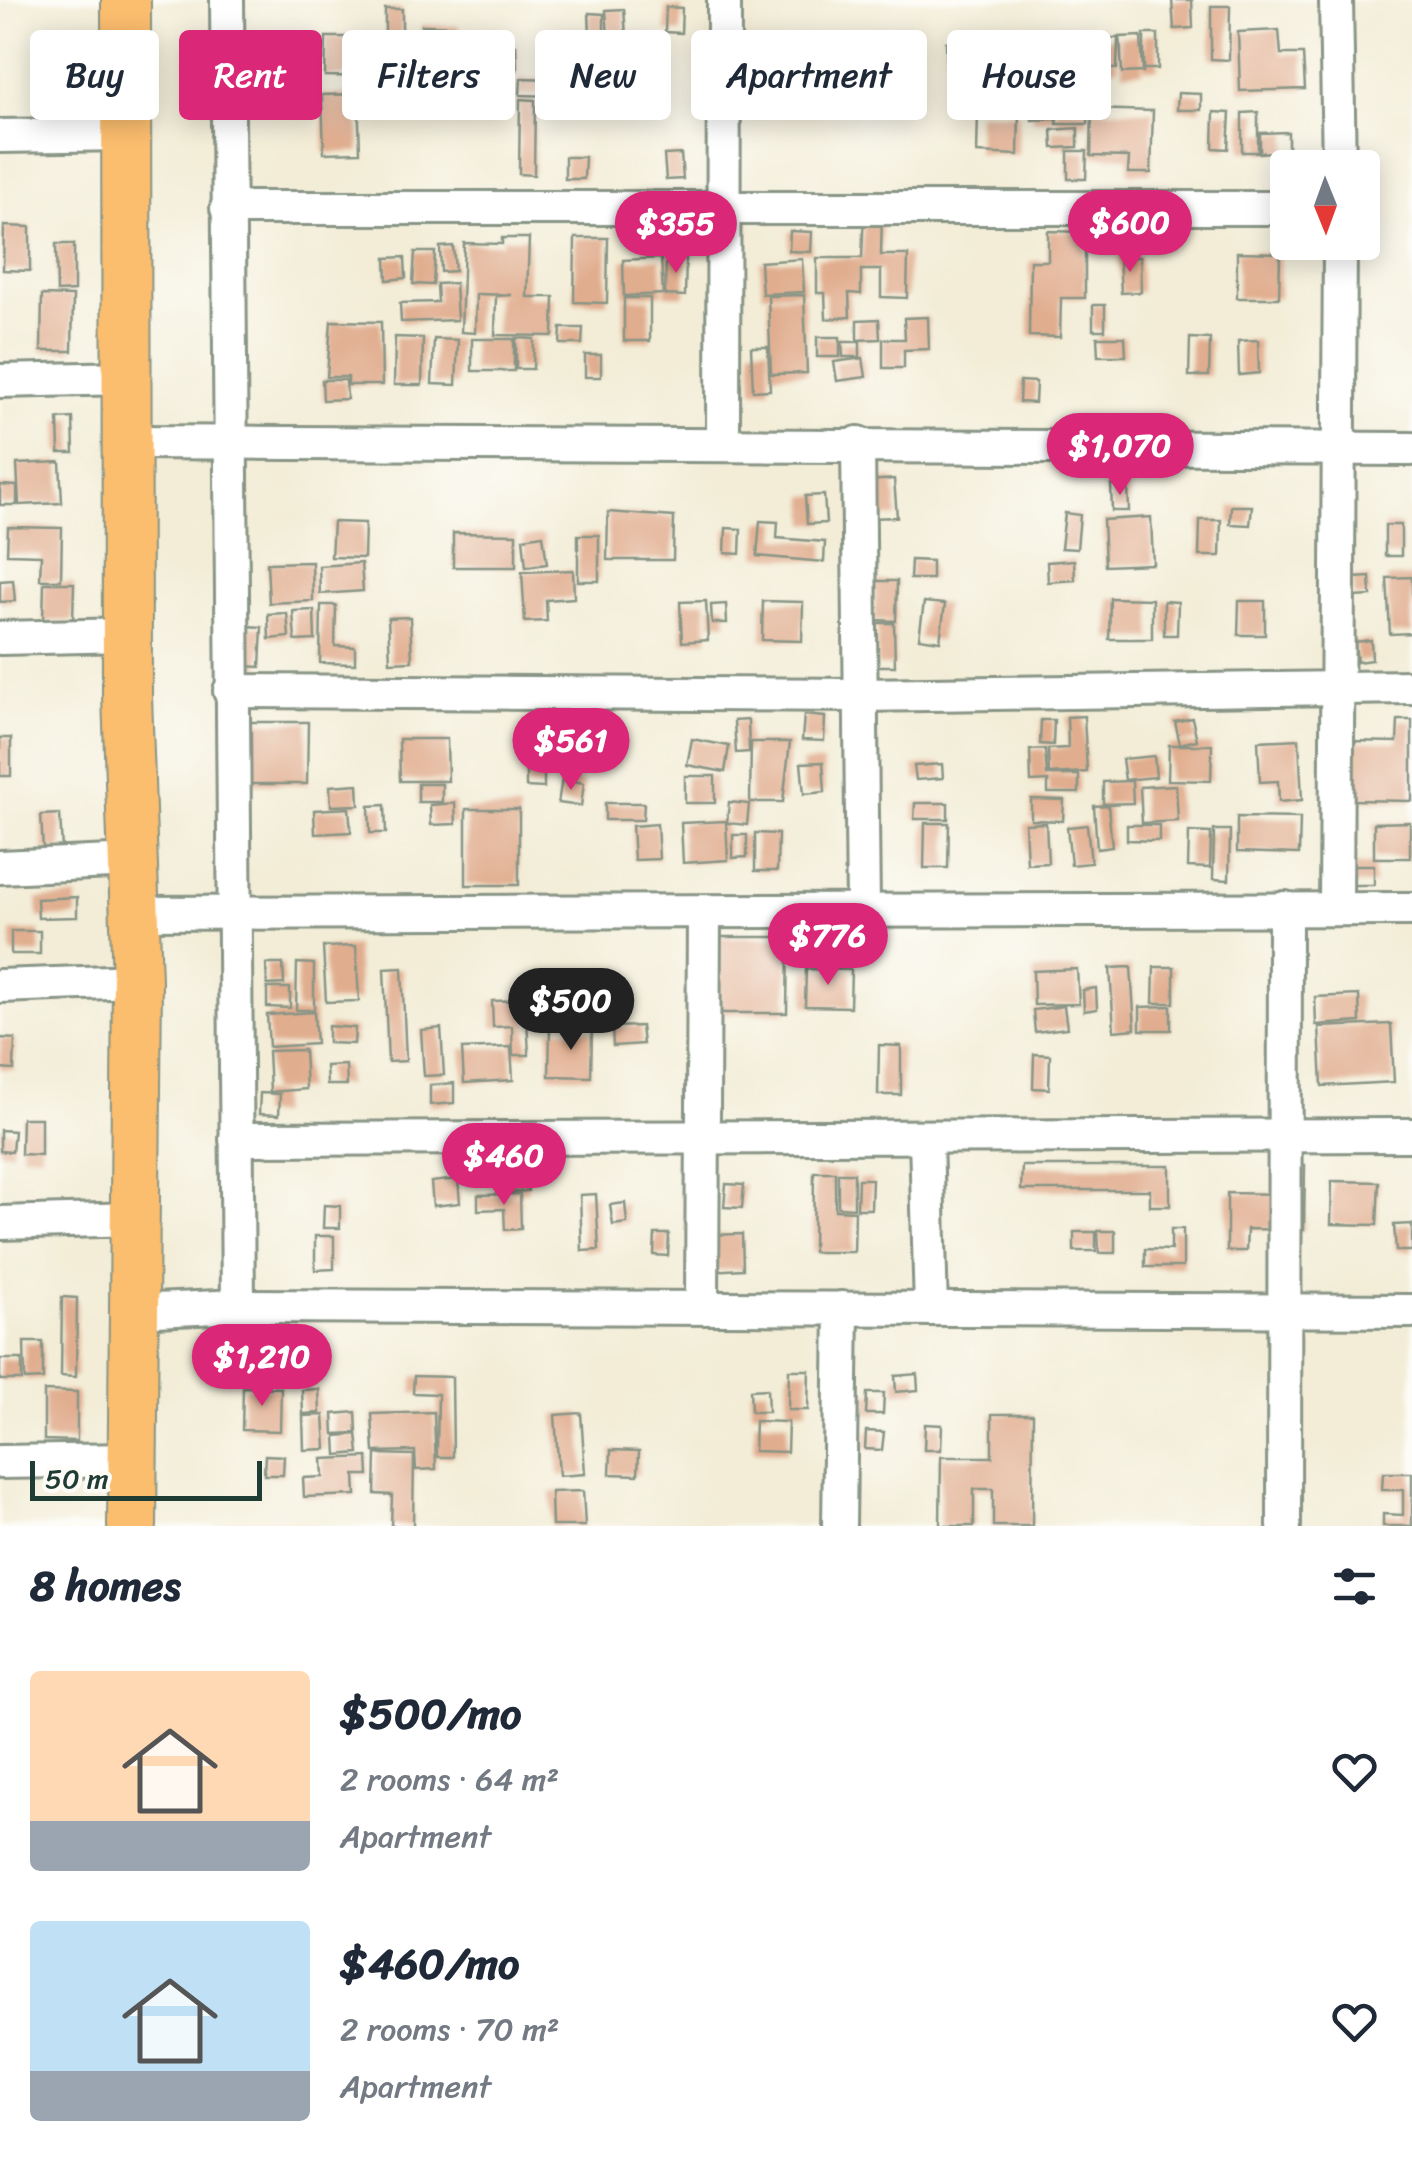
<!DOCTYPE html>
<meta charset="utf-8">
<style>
:root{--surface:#fff;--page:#f2f2f3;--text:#1f2937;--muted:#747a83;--accent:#db2777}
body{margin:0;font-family:Sriracha,sans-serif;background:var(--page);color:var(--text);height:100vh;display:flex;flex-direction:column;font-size:38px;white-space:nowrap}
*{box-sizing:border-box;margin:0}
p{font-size:32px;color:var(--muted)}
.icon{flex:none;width:55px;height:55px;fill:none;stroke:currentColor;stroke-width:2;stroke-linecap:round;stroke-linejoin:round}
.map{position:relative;height:1526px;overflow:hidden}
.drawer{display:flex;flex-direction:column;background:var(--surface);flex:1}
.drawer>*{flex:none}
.guide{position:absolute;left:30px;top:30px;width:1352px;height:90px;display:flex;gap:20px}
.needle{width:65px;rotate:179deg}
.tools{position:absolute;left:1270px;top:150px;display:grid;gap:20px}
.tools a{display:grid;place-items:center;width:110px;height:110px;border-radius:10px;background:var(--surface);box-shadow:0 5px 25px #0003;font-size:50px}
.scale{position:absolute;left:30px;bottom:25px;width:232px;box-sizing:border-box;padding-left:10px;border:5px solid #1f3d34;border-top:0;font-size:28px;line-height:35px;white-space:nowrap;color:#1f3d34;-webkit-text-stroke:8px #fdfcf7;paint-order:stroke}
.price{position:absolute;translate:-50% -85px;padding:0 22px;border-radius:35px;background:var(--accent);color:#fff;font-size:32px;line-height:65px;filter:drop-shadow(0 2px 5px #0008)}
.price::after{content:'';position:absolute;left:50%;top:60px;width:30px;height:22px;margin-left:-15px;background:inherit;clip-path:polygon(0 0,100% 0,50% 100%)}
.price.current{background:#222;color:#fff}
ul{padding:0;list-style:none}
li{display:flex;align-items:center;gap:30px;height:250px;padding:0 30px}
li span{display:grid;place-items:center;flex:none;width:280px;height:200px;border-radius:10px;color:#555}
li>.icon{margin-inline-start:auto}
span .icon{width:120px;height:120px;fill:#fffc;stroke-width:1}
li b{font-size:42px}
h2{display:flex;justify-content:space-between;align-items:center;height:120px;padding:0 30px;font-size:42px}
.pill{padding:0 35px;border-radius:10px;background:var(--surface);box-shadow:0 5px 25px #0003;font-size:35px;line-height:90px}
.pill.current{background:var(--accent);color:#fff}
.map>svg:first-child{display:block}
.building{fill:#e1ad8f}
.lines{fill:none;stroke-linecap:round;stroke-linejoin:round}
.minor-casing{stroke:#899586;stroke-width:38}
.highway-casing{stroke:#899586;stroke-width:52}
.minor{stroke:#fff;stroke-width:32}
.highway{stroke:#fbbd6e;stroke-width:48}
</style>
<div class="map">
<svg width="1412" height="1526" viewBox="0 0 1412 1526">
<rect width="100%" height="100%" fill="#fdfcf7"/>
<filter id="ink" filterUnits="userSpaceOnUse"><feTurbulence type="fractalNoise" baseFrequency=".01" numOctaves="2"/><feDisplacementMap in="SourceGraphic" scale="20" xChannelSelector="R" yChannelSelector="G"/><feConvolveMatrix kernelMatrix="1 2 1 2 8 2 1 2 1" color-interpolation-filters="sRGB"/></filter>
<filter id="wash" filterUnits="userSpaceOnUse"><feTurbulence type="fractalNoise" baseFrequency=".0048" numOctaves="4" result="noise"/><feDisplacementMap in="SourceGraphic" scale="40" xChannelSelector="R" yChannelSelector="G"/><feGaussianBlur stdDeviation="2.25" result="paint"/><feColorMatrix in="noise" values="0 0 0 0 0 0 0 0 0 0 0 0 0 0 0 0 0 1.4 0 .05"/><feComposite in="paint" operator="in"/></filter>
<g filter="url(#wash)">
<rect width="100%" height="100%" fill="#f3edd7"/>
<g id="blocks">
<g class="building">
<polygon points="1172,0 1192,0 1193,28 1174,29"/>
<polygon points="1211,6 1230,6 1229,60 1211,59"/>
<polygon points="666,7 682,8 681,33 665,32"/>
<polygon points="385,9 402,9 402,55 385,56"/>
<polygon points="624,9 626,35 608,36 606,10"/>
<polygon points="589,13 604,14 604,34 590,34"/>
<polygon points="422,25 459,26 458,74 421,73"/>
<polygon points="1279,30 1281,54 1303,54 1305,89 1240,91 1238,32"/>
<rect x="1144" y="34" width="14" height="35"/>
<polygon points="264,35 305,35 305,72 265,72"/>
<polygon points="543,36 588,36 588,73 544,73"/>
<polygon points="1049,36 1051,70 1029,71 1026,37"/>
<polygon points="1141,36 1143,72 1122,73 1120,37"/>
<polygon points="326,37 381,37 380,77 325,76"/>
<polygon points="641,37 642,69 610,71 609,39"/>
<polygon points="1099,38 1118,38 1117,69 1098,68"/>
<polygon points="1012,40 1013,70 987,71 988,92 948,94 946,42"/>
<polygon points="516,45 517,70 481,72 480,47"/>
<polygon points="42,47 63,47 62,106 42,106"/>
<polygon points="637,73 637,91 611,92 610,74"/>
<polygon points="426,76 427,96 399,97 397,78"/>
<polygon points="1087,77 1091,103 1076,105 1072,79"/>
<polygon points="521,78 552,79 552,96 520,95"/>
<polygon points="473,79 475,115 460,115 458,80"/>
<polygon points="497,80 498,109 477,109 477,81"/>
<polygon points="1178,93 1201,94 1201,110 1177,110"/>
<polygon points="358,94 360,152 324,153 322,95"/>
<polygon points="1053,97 1055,119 1032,120 1030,99"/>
<polygon points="520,99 535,100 534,175 519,174"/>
<polygon points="1057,107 1088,108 1088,124 1057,124"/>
<polygon points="1092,109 1153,111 1151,173 1128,173 1129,157 1091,156"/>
<polygon points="1214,112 1230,113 1228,149 1213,148"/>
<polygon points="1258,112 1258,152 1242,152 1242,113"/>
<polygon points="978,113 1019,113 1018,155 977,153"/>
<polygon points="1078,128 1078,147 1053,148 1052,130"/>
<polygon points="1288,132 1288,151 1260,153 1260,133"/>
<polygon points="1068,151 1087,151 1086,179 1068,179"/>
<polygon points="681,154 683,179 666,180 664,155"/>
<polygon points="565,157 585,157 584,179 565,179"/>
<polygon points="864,211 882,211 881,255 908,255 907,298 881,297 881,270 861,270 861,294 849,293 850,317 826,319 825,293 817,293 817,258 862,258"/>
<polygon points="4,226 30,227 30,271 3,270"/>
<polygon points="790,231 812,232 811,252 789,251"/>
<polygon points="1048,231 1085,232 1085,298 1061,298 1060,337 1029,336 1030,261 1048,261"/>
<polygon points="502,238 529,238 527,297 554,297 553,336 495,335 496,296 512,295 476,294 475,333 461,332 464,243 502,244"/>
<polygon points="575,238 608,238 607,303 574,302"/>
<polygon points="56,244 74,244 74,291 57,292"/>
<polygon points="453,246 455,271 441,272 440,247"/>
<polygon points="415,252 435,252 433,285 413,284"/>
<polygon points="1237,252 1280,253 1279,298 1237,298"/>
<polygon points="666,256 686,257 685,296 665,295"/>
<polygon points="405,257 406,278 387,280 386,258"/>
<polygon points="1119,257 1140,257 1141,292 1121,293"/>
<polygon points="661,258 663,294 624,296 623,260"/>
<polygon points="802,259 804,292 762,294 760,262"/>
<polygon points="455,283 457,320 401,322 400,303 438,302 437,284"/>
<polygon points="42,295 73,296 72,351 41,351"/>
<polygon points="804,295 807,373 771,374 768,296"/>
<rect x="624" y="298" width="26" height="43"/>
<rect x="1093" y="305" width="12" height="25"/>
<polygon points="928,317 929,349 904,350 904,368 883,368 883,339 905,339 904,318"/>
<polygon points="879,319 880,339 857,340 857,320"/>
<polygon points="331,321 381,322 382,385 348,385 348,377 327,377"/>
<polygon points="561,328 583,328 582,344 560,344"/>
<polygon points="395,337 423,338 422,385 394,385"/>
<rect x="817" y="337" width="23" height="20"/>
<polygon points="1097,337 1125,337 1126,356 1098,356"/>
<polygon points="516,338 534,339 533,369 516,369"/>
<polygon points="1190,338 1210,339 1209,376 1189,376"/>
<polygon points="434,339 458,340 456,385 432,384"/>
<rect x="472" y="339" width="42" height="32"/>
<polygon points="1258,340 1259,373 1239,375 1238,341"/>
<polygon points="842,342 860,342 860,357 843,357"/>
<polygon points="751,347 768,347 770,390 753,391"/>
<rect x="585" y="355" width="16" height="22"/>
<polygon points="863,358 866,377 837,381 834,362"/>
<polygon points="322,380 346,380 347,399 323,400"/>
<polygon points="1020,381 1036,382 1035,403 1019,402"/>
<polygon points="73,418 74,453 59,453 58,419"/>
<polygon points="60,462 62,503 19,505 17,464"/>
<polygon points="894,479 897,517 870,518 868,481"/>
<polygon points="1128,484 1129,511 1112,511 1111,485"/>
<polygon points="0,485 17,486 17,505 0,505"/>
<polygon points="824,495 826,523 807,524 805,496"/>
<polygon points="1231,506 1252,506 1250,525 1230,524"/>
<polygon points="608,512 674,517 673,560 607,560"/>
<polygon points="1065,513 1080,515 1077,549 1061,548"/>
<polygon points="1151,517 1153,564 1105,566 1103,520"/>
<polygon points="1200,520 1221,520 1220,556 1199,556"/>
<polygon points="760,521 778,522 777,538 825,542 824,562 757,556"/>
<polygon points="333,522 365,523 364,558 331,557"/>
<rect x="1385" y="525" width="16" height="31"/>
<polygon points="8,527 62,528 61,580 40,580 41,555 7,554"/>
<polygon points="726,528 741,529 740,554 725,553"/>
<polygon points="453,533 516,534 516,567 453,567"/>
<polygon points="543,535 547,564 526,567 523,538"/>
<rect x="578" y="535" width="21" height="46"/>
<polygon points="911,560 932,561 932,579 910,579"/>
<polygon points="1074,560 1075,580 1048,582 1047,562"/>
<polygon points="312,562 313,601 269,603 267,563"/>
<polygon points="361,563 363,591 320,594 319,566"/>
<polygon points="573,570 574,598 546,600 547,621 525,622 522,572"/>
<polygon points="1370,577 1371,596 1354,597 1353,578"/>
<polygon points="1412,577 1412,633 1390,634 1387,578"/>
<polygon points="13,580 15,601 0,602 0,581"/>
<polygon points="876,581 897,581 896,621 874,620"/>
<polygon points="44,583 74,583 73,621 43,621"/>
<polygon points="1110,598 1152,599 1152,639 1109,639"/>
<polygon points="706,601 708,640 682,642 680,602"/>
<polygon points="763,601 803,602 802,641 762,640"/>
<polygon points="1164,601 1178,602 1177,635 1164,635"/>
<polygon points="1239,601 1265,601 1265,635 1238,635"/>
<polygon points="924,602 945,604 940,641 919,638"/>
<polygon points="726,604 727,623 712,623 711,605"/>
<polygon points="321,605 336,605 335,646 355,647 355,664 320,663"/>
<polygon points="314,610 315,640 295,641 293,611"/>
<polygon points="287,613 289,637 269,639 268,614"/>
<polygon points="410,617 412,661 390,662 388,618"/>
<polygon points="877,623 894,623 895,666 878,666"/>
<polygon points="230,625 262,627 260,667 228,665"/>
<polygon points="1371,640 1372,660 1357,662 1355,642"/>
<polygon points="804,715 825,717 824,741 802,740"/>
<polygon points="1084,716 1087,772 1049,774 1048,749 1068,748 1067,717"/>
<polygon points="1192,718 1197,740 1180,744 1175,722"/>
<polygon points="748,720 749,752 736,753 734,721"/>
<polygon points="1041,720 1054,720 1053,745 1040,744"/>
<polygon points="1398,720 1412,720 1412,801 1352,800 1352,741 1397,742"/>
<polygon points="240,722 308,722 307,784 240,784"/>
<rect x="0" y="738" width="11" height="38"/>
<polygon points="399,739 447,739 448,781 400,781"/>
<polygon points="692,739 729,746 725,772 687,765"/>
<polygon points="1299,739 1302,800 1279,802 1278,781 1260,782 1258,741"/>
<polygon points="751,742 790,742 783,802 750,802"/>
<polygon points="1169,745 1212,745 1211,781 1168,780"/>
<polygon points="1045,749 1047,775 1079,775 1079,793 1048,793 1048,781 1031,782 1030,750"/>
<polygon points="526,754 544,754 544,788 526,787"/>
<polygon points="1154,756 1156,777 1125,780 1122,759"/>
<polygon points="823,762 825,792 804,794 801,763"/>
<polygon points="942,764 943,778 916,780 914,766"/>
<rect x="685" y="776" width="30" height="27"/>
<polygon points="562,779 584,783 581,806 558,803"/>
<polygon points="1132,781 1133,803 1103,804 1103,782"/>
<polygon points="358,784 359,805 331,806 330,786"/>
<rect x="418" y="784" width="24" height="18"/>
<polygon points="1176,785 1178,821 1142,823 1140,787"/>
<polygon points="1031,799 1064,800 1063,821 1031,820"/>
<polygon points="729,802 749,804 747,825 727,823"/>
<polygon points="455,803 456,824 431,825 430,805"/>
<polygon points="605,803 644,803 643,820 605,820"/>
<polygon points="915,803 948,803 948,819 914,819"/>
<polygon points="385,805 386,833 370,833 369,806"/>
<polygon points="1108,805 1112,847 1097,849 1094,806"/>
<polygon points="349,808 351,832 315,834 314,810"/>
<rect x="466" y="809" width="53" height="76"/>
<polygon points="60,814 62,850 43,851 41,815"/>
<polygon points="1237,817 1300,818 1299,854 1237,852"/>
<polygon points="726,821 728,860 683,863 681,823"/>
<polygon points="1410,822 1410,858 1374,858 1374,823"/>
<polygon points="925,823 949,823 948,868 924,868"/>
<polygon points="1046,823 1048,863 1027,864 1025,824"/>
<polygon points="657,824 659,859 634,860 632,826"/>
<polygon points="1087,825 1091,863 1071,865 1067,827"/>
<polygon points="1127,825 1159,825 1159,841 1127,840"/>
<polygon points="1214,830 1230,830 1229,880 1213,879"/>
<polygon points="1189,832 1211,833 1210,868 1188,867"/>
<polygon points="755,833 778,834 777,871 755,871"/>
<polygon points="733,835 747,835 747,857 733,858"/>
<rect x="1353" y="865" width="21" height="20"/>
<polygon points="77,897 77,917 38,918 37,899"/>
<rect x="11" y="931" width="29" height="23"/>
<polygon points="719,937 788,937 787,1013 719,1013"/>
<polygon points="356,946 359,1001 326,1002 323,947"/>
<polygon points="297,963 314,964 314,1010 296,1010"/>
<polygon points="266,964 283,964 284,984 267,985"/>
<polygon points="1131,967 1135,1029 1114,1031 1110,968"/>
<polygon points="1154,967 1174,967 1174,1003 1153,1003"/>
<polygon points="402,968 406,1061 388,1062 384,969"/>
<polygon points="806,969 851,970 850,1007 805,1006"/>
<polygon points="1077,969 1079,1004 1034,1005 1033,971"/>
<polygon points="267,988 290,988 290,1008 267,1007"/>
<polygon points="1096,988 1097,1009 1084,1011 1083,990"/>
<polygon points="1359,995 1360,1022 1316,1025 1315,997"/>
<polygon points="585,998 586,1016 560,1018 559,1000"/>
<polygon points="526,1000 529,1055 513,1055 512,1026 493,1027 492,1001"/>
<polygon points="1064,1006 1067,1028 1035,1032 1033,1010"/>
<polygon points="1171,1006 1171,1030 1140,1030 1140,1007"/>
<polygon points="314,1012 316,1044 269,1047 267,1015"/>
<polygon points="1391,1024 1394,1082 1322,1086 1319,1027"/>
<polygon points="328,1026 355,1028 354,1044 328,1043"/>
<polygon points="641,1026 643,1044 613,1046 612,1027"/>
<polygon points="441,1028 444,1075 424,1076 421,1030"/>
<polygon points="550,1029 592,1030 591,1077 549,1076"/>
<polygon points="0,1038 15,1039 14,1070 0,1069"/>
<polygon points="879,1045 901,1046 901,1095 878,1095"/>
<polygon points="511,1047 513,1080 464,1083 462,1049"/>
<polygon points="304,1050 306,1089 270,1092 268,1051"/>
<polygon points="1034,1054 1050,1055 1049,1089 1033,1088"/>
<polygon points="346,1065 347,1085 327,1085 326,1066"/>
<polygon points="454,1083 454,1103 430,1105 430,1085"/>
<polygon points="260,1093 280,1094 279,1115 259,1114"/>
<polygon points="22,1118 41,1118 41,1155 21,1154"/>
<polygon points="0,1130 14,1131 12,1152 0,1151"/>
<polygon points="1288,1165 1305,1165 1304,1230 1247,1229 1246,1251 1227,1251 1227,1193 1288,1194"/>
<polygon points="1022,1166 1170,1166 1170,1206 1150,1206 1150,1190 1021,1190"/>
<polygon points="526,1167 528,1191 509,1193 508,1168"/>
<polygon points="814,1172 835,1172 835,1210 855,1211 854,1252 813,1252"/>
<polygon points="838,1173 854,1173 854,1208 838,1207"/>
<polygon points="458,1179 460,1203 433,1206 431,1182"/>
<polygon points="858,1179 872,1179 871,1209 857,1209"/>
<polygon points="1332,1181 1379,1182 1377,1225 1331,1224"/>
<polygon points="726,1184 744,1185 742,1208 724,1207"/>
<polygon points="520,1194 521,1229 505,1230 504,1209 478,1210 478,1195"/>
<polygon points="596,1194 599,1250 582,1251 580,1195"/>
<polygon points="625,1203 627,1223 613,1225 610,1205"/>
<polygon points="324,1205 340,1206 340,1228 323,1228"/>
<polygon points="1412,1224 1412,1251 1396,1251 1394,1225"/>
<polygon points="1171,1229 1183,1229 1183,1267 1145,1267 1145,1249 1171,1250"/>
<polygon points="1098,1231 1115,1231 1115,1253 1099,1253"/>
<rect x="1074" y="1232" width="22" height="19"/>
<polygon points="655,1234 669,1234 668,1256 654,1255"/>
<polygon points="742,1234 743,1269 709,1271 707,1235"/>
<polygon points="315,1236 334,1236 334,1269 315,1270"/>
<polygon points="62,1297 77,1298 76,1377 61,1376"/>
<polygon points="24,1342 43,1342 43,1379 25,1380"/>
<rect x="0" y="1359" width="22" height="21"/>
<polygon points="789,1370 809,1370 808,1410 788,1410"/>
<polygon points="917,1374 918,1390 896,1392 895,1376"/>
<polygon points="414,1376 452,1377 453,1457 437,1457 438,1394 413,1393"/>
<polygon points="243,1387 281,1388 280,1431 242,1430"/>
<polygon points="319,1389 320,1413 303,1414 302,1390"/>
<polygon points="767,1389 768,1412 751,1412 750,1390"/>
<polygon points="44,1391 77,1392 77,1441 44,1440"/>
<polygon points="867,1393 884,1393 883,1414 866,1414"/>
<polygon points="356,1412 357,1433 334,1434 333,1414"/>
<polygon points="434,1412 436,1469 416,1470 415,1451 374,1452 372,1414"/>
<polygon points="581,1413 585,1474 559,1476 555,1415"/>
<polygon points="992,1414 1033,1414 1032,1526 993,1526 993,1489 974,1489 974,1526 940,1526 941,1457 992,1457"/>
<polygon points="324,1415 326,1449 304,1450 303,1416"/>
<polygon points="755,1421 788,1422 787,1452 754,1451"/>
<polygon points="925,1424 942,1425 941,1450 924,1450"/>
<polygon points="866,1431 884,1432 882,1450 865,1449"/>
<polygon points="357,1434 359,1453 337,1455 336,1436"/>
<polygon points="611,1450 639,1451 638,1475 610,1474"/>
<polygon points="376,1454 414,1455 413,1526 391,1526 392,1495 375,1494"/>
<polygon points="265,1455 284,1456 283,1475 264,1475"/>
<polygon points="368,1457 369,1475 355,1475 356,1495 304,1497 303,1478 323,1477 322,1459"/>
<polygon points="1383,1473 1412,1473 1412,1526 1383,1526 1383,1514 1403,1515 1403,1490 1382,1490"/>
<polygon points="583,1491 585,1526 552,1526 551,1492"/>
</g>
</g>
</g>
<g filter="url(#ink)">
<use href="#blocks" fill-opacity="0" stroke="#899586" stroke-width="2.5"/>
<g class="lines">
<g class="minor-casing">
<g id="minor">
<polyline points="227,0 238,1306"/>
<polyline points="1336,0 1339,168"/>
<polyline points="0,136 126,134"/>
<polyline points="227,208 1288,208"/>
<polyline points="0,381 127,378"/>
<polyline points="127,442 1412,449"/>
<polyline points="858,443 863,909"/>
<polyline points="723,445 724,0"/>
<polyline points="0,638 127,635"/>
<polyline points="230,691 860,695 1412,687"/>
<polyline points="0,867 134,861"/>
<polyline points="1336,909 1340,242"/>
<polyline points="135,913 1412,909"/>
<polyline points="0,986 137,981"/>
<polyline points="236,1139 1412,1135"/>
<polyline points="926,1139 931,1309"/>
<polyline points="0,1223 135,1219"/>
<polyline points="702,1307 704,913"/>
<polyline points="135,1311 238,1306 1412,1311"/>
<polyline points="0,1462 132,1460"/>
<polyline points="839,1526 842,1308"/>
<polyline points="1284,1526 1285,908"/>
</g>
</g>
<g class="highway-casing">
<polyline id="highway" points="126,0 127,696 137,981 132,1526"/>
</g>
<use href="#minor" class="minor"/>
<use href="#highway" class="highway"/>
</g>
</g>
</svg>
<div class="tools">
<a><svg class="needle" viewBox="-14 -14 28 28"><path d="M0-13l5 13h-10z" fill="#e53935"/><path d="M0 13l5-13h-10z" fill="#747a83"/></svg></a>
</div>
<div class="scale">50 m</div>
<b class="price" style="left:1130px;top:275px">$600</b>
<b class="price" style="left:676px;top:276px">$355</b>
<b class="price" style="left:1120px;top:498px">$1,070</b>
<b class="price" style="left:571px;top:793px">$561</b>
<b class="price" style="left:828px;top:988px">$776</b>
<b class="price current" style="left:571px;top:1053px">$500</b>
<b class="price" style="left:504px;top:1208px">$460</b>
<b class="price" style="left:262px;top:1409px">$1,210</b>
<div class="guide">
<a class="pill">Buy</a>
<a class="pill current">Rent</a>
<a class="pill">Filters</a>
<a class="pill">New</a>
<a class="pill">Apartment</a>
<a class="pill">House</a>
</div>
</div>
<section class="drawer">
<h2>8 homes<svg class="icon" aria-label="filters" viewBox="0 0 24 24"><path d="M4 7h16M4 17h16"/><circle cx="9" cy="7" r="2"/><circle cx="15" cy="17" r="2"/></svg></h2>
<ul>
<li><span style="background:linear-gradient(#ffd9b3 75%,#9aa5b1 0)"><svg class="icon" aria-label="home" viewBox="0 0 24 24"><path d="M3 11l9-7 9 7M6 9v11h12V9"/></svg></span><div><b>$500/mo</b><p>2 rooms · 64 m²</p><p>Apartment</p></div><svg class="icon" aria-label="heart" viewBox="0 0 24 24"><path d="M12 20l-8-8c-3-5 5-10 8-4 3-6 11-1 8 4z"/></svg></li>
<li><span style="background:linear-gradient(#bfe0f5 75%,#9aa5b1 0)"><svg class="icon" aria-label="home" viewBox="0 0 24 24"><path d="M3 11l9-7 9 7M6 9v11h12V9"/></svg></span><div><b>$460/mo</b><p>2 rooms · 70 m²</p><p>Apartment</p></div><svg class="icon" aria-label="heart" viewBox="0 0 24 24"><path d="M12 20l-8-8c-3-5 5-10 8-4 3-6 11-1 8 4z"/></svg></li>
</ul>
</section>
